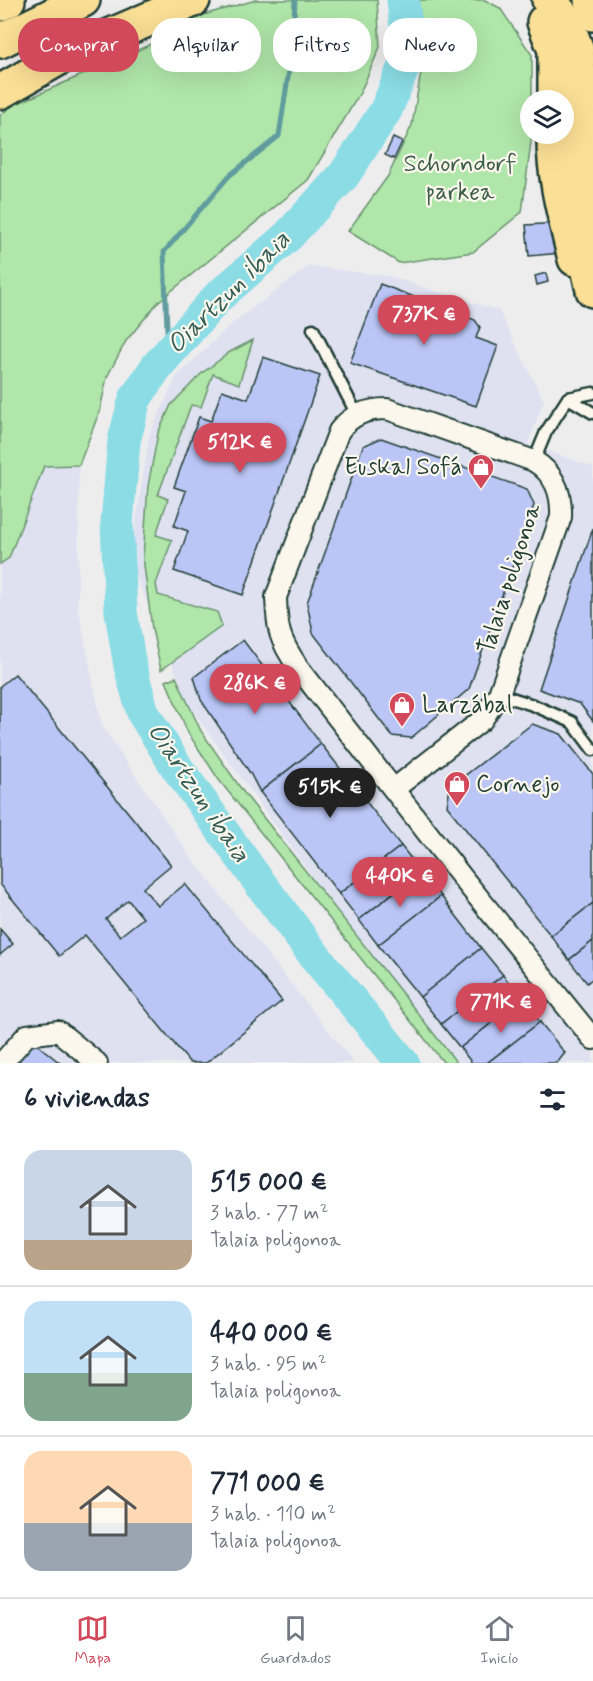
<!DOCTYPE html>
<html lang="es">
<meta charset="utf-8">
<style>
:root{--surface:#fff;--page:#f6f6f7;--text:#1f2937;--muted:#747a83;--line:#e0e1e3;--accent:#d1495b}
body{margin:0;font-family:Mynerve,sans-serif;background:var(--page);color:var(--text);height:100vh;display:flex;flex-direction:column;font-size:22px;white-space:nowrap}
*{box-sizing:border-box;margin:0}
p{font-size:20px;color:var(--muted)}
.icon{flex:none;width:33px;height:33px;fill:none;stroke:currentColor;stroke-width:2;stroke-linecap:round;stroke-linejoin:round}
.map{position:relative;height:1063px;overflow:hidden}
.side{display:flex;flex-direction:column;background:var(--surface);flex:1}
.side>*{flex:none}
.top-card{position:absolute;left:18px;top:18px;width:558px;height:54px;display:flex;gap:12px}
.tools{position:absolute;left:520px;top:90px;display:grid;gap:12px}
.tools a{display:grid;place-items:center;width:54px;height:54px;border-radius:50%;background:var(--surface);box-shadow:0 6px 24px #0002;font-size:30px}
.price{position:absolute;translate:-50% -51px;padding:0 14px;border-radius:21px;background:var(--accent);color:#fff;font-size:20px;line-height:39px;filter:drop-shadow(0 2px 3px #0008)}
.price::after{content:'';position:absolute;left:50%;top:36px;width:18px;height:14px;margin-left:-9px;background:inherit;clip-path:polygon(0 0,100% 0,50% 100%)}
.price.on{background:#222;color:#fff}
ul{padding:0;list-style:none}
li{display:flex;align-items:center;gap:18px;height:150px;padding:0 24px}
li+li{border-top:2px solid var(--line)}
li span{display:grid;place-items:center;flex:none;width:168px;height:120px;border-radius:18px;color:#555}
li>.icon{margin-inline-start:auto}
span .icon{width:72px;height:72px;fill:#fffc;stroke-width:1}
li b{font-size:26px}
h2{display:flex;justify-content:space-between;align-items:center;height:72px;padding:0 24px;font-size:26px}
.chip{padding:0 21px;border-radius:24px;background:var(--surface);box-shadow:0 6px 24px #0002;font-size:21px;line-height:54px}
.chip.on{background:var(--accent);color:#fff}
.tabs{display:flex;justify-content:space-around;align-items:center;height:84px;border-top:2px solid var(--line);background:var(--surface);font-size:16px;color:var(--muted)}
.tabs a{display:grid;justify-items:center;gap:3px}
.tabs .on{color:var(--accent)}
.map>svg:first-child{display:block}
.built{fill:#dfe1f1}
.green{fill:#b0e6a9;stroke:#68926e;stroke-width:1.5}
.lines{fill:none;stroke-linecap:round;stroke-linejoin:round}
.stream{stroke:#609c9e;stroke-width:5}
.river{stroke:#8bdce5;stroke-width:33}
.building{fill:#bbc6f7;stroke:#1f3d34;stroke-width:1.5;fill-rule:evenodd}
.service-casing{stroke:#1f3d34;stroke-width:15}
.minor-casing{stroke:#1f3d34;stroke-width:24}
.motorway-casing{stroke:#1f3d34;stroke-width:38}
.service{stroke:#fbf7ec;stroke-width:10}
.minor{stroke:#fbf7ec;stroke-width:20}
.motorway{stroke:#fadf96;stroke-width:33}
.labels{text-anchor:middle;dominant-baseline:central;stroke-width:4.5;stroke-linejoin:round;paint-order:stroke}
.park-label{font-size:24px;fill:#3c5f4b;stroke:#fbf7ec}
.poi-label{font-size:24px;fill:#1f3d34;stroke:#fbf7ec;text-anchor:start}
.street-label{font-size:24px;fill:#1f3d34;stroke:#fbf7ec}
.water-label{font-size:26px;font-style:italic;fill:#355d57;stroke:#fbf7ec}
</style>
<div class="map">
<svg width="593" height="1063" viewBox="0 0 593 1063">
<rect width="100%" height="100%" fill="#eeedee"/>
<filter id="ink" filterUnits="userSpaceOnUse"><feTurbulence type="fractalNoise" baseFrequency=".0167" numOctaves="2"/><feDisplacementMap in="SourceGraphic" scale="12" xChannelSelector="R" yChannelSelector="G"/><feConvolveMatrix kernelMatrix="1 2 1 2 8 2 1 2 1" color-interpolation-filters="sRGB"/></filter>
<g filter="url(#ink)">
<g class="built">
<polygon points="309,266 388,276 499,311 544,401 528,444 593,467 593,1063 446,1063 189,706 130,561 149,435 177,376 234,322"/>
<polygon points="79,465 78,607 102,726 192,859 354,1063 0,1063 0,564 9,558 44,466"/>
</g>
<g class="green">
<polygon points="256,0 377,0 380,47 360,93 308,180 159,301 126,341 107,377 100,410 79,465 44,466 9,558 0,564 0,115 12,106 147,46 189,19"/>
<polygon points="417,0 485,0 500,8 532,55 532,134 522,212 473,252 399,263 348,231 388,176 412,125 424,54"/>
<polygon points="253,340 239,384 213,374 201,407 191,405 158,495 168,499 156,535 172,540 156,584 158,595 217,612 222,626 161,670 152,629 143,557 148,486 158,433 171,405 201,374 230,352"/>
<polygon points="176,677 201,731 244,793 457,1063 444,1063 219,780 188,733 166,681"/>
</g>
<g class="lines">
<polyline class="stream" points="168,354 164,252 229,176 279,136 292,51 295,0"/>
<polyline class="river" points="403,1063 318,960 259,882 178,769 143,713 130,666 121,612 117,523 124,441 135,399 157,366 217,298 288,236 344,175 386,110 409,54 403,0"/>
</g>
<g class="building">
<polygon points="393,138 402,142 394,159 385,155"/>
<polygon points="559,223 561,253 529,256 526,225"/>
<polygon points="546,273 548,282 537,285 535,276"/>
<polygon points="380,284 475,320 480,327 476,338 498,346 476,406 350,363"/>
<polygon points="263,357 320,376 243,595 174,571 188,531 174,526 186,491 174,487 199,417 211,421 222,390 248,399"/>
<polygon points="381,438 527,489 534,505 469,689 411,738 392,736 313,633 307,603 363,446"/>
<polygon points="593,528 593,721 580,704 539,689"/>
<polygon points="243,640 321,744 260,792 250,773 201,700 194,677"/>
<path d="M 15,674 L 171,865 L 143,888 L 158,906 L 185,884 L 282,1001 L 206,1063 L 190,1063 L 85,935 L 59,956 L 0,884 L 0,686 ZM 128,900 L 143,918 L 120,936 L 106,919 Z"/>
<polygon points="532,724 561,734 593,774 593,903 551,936 447,806 450,787"/>
<polygon points="321,744 401,846 339,894 260,792"/>
<polygon points="401,846 421,871 359,920 339,894"/>
<polygon points="421,871 441,896 378,945 359,920"/>
<polygon points="441,896 481,948 420,997 378,945"/>
<polygon points="593,903 593,941 569,960 551,936"/>
<polygon points="0,929 13,944 0,955"/>
<polygon points="593,941 593,978 587,983 569,960"/>
<polygon points="481,948 503,975 441,1024 420,997"/>
<polygon points="503,975 522,999 460,1048 441,1024"/>
<polygon points="522,999 540,1022 487,1063 472,1063 460,1048"/>
<polygon points="540,1022 565,1053 557,1063 487,1063"/>
<polygon points="34,1042 60,1063 17,1063"/>
</g>
<g class="lines">
<g class="service-casing">
<g id="service">
<polyline points="313,329 357,415"/>
<polyline points="568,398 593,413"/>
<polyline points="534,461 546,432 568,398 593,393"/>
<polyline points="499,694 533,705 572,722 593,750"/>
</g>
</g>
<g class="minor-casing">
<g id="minor">
<path d="M 394,789 L 482,720 L 499,694 L 561,517 C 562,493 555,474 534,461 L 387,409 C 366,409 351,415 339,431 L 276,597 C 277,630 279,639 298,667 L 465,881 L 593,1039"/>
<polyline points="2,1063 27,1035 58,1031 97,1063"/>
</g>
</g>
<g class="motorway-casing">
<g id="motorway">
<path d="M 549,0 C 564,14 570,32 577,50 L 593,253"/>
<polyline points="591,0 593,14"/>
<polyline points="0,4 8,0"/>
<polyline points="544,22 555,50 555,100"/>
<polyline points="0,41 83,0"/>
<polyline points="0,92 61,57 193,0"/>
<path d="M 554,134 C 553,175 565,218 575,259"/>
<polyline points="580,232 593,290"/>
</g>
</g>
<use href="#service" class="service"/>
<use href="#minor" class="minor"/>
<use href="#motorway" class="motorway"/>
</g>
</g>
<defs>
<g id="shop-pin" transform="scale(1.35)"><path d="M0 17L-7.5 6A9.5 9.5 0 1 1 7.5 6Z" fill="#d1495b" stroke="#fbf7ec"/><path d="M-5-2.5h2.3a2.7 3.5 0 0 1 5.4 0H5L5.5 6h-11ZM-1.5-2.5h3a1.5 2.3 0 0 0-3 0Z" fill="#fff"/></g>
</defs>
<g fill-rule="evenodd">
<use href="#shop-pin" x="481" y="467"/>
<use href="#shop-pin" x="402" y="705"/>
<use href="#shop-pin" x="457" y="784"/>
</g>
<g class="labels">
<g class="park-label">
<text x="460" y="164">Schorndorf<tspan x="460" dy="28">parkea</tspan></text>
</g>
<g class="poi-label">
<text x="462" y="467" text-anchor="end">Euskal Sofá</text>
<text x="422" y="705">Larzábal</text>
<text x="476" y="784">Cornejo</text>
</g>
<g class="street-label">
<text transform="translate(510 579) rotate(-72)">Talaia poligonoa</text>
</g>
<g class="water-label">
<text transform="translate(229 293) rotate(-45)">Oiartzun ibaia</text>
<text transform="translate(198 793) rotate(56)">Oiartzun ibaia</text>
</g>
</g>
</svg>
<div class="tools">
<a><svg class="icon" aria-label="layers" viewBox="0 0 24 24"><path d="M12 4l9 5-9 5-9-5zM3 14l9 5 9-5"/></svg></a>
</div>
<b class="price" style="left:424px;top:346px">737K €</b>
<b class="price" style="left:240px;top:474px">512K €</b>
<b class="price" style="left:255px;top:715px">286K €</b>
<b class="price on" style="left:330px;top:819px">515K €</b>
<b class="price" style="left:400px;top:908px">440K €</b>
<b class="price" style="left:501px;top:1034px">771K €</b>
<div class="top-card">
<a class="chip on">Comprar</a>
<a class="chip">Alquilar</a>
<a class="chip">Filtros</a>
<a class="chip">Nuevo</a>
</div>
</div>
<section class="side">
<h2>6 viviendas<svg class="icon" aria-label="filters" viewBox="0 0 24 24"><path d="M4 7h16M4 17h16"/><circle cx="9" cy="7" r="2"/><circle cx="15" cy="17" r="2"/></svg></h2>
<ul>
<li><span style="background:linear-gradient(#c9d6e8 75%,#b9a48a 0)"><svg class="icon" aria-label="home" viewBox="0 0 24 24"><path d="M3 11l9-7 9 7M6 9v11h12V9"/></svg></span><div><b>515 000 €</b><p>3 hab. · 77 m²</p><p>Talaia poligonoa</p></div></li>
<li><span style="background:linear-gradient(#bfe0f5 60%,#7fa58c 0)"><svg class="icon" aria-label="home" viewBox="0 0 24 24"><path d="M3 11l9-7 9 7M6 9v11h12V9"/></svg></span><div><b>440 000 €</b><p>3 hab. · 95 m²</p><p>Talaia poligonoa</p></div></li>
<li><span style="background:linear-gradient(#ffd9b3 60%,#9aa5b1 0)"><svg class="icon" aria-label="home" viewBox="0 0 24 24"><path d="M3 11l9-7 9 7M6 9v11h12V9"/></svg></span><div><b>771 000 €</b><p>3 hab. · 110 m²</p><p>Talaia poligonoa</p></div></li>
</ul>
</section>
<nav class="tabs">
<a class="on"><svg class="icon" aria-label="map" viewBox="0 0 24 24"><path d="M3 6l6-2 6 2 6-2v14l-6 2-6-2-6 2zM9 4v14M15 6v14"/></svg>Mapa</a>
<a><svg class="icon" aria-label="saved" viewBox="0 0 24 24"><path d="M7 4h10v16l-5-4-5 4z"/></svg>Guardados</a>
<a><svg class="icon" aria-label="home" viewBox="0 0 24 24"><path d="M3 11l9-7 9 7M6 9v11h12V9"/></svg>Inicio</a>
</nav>
